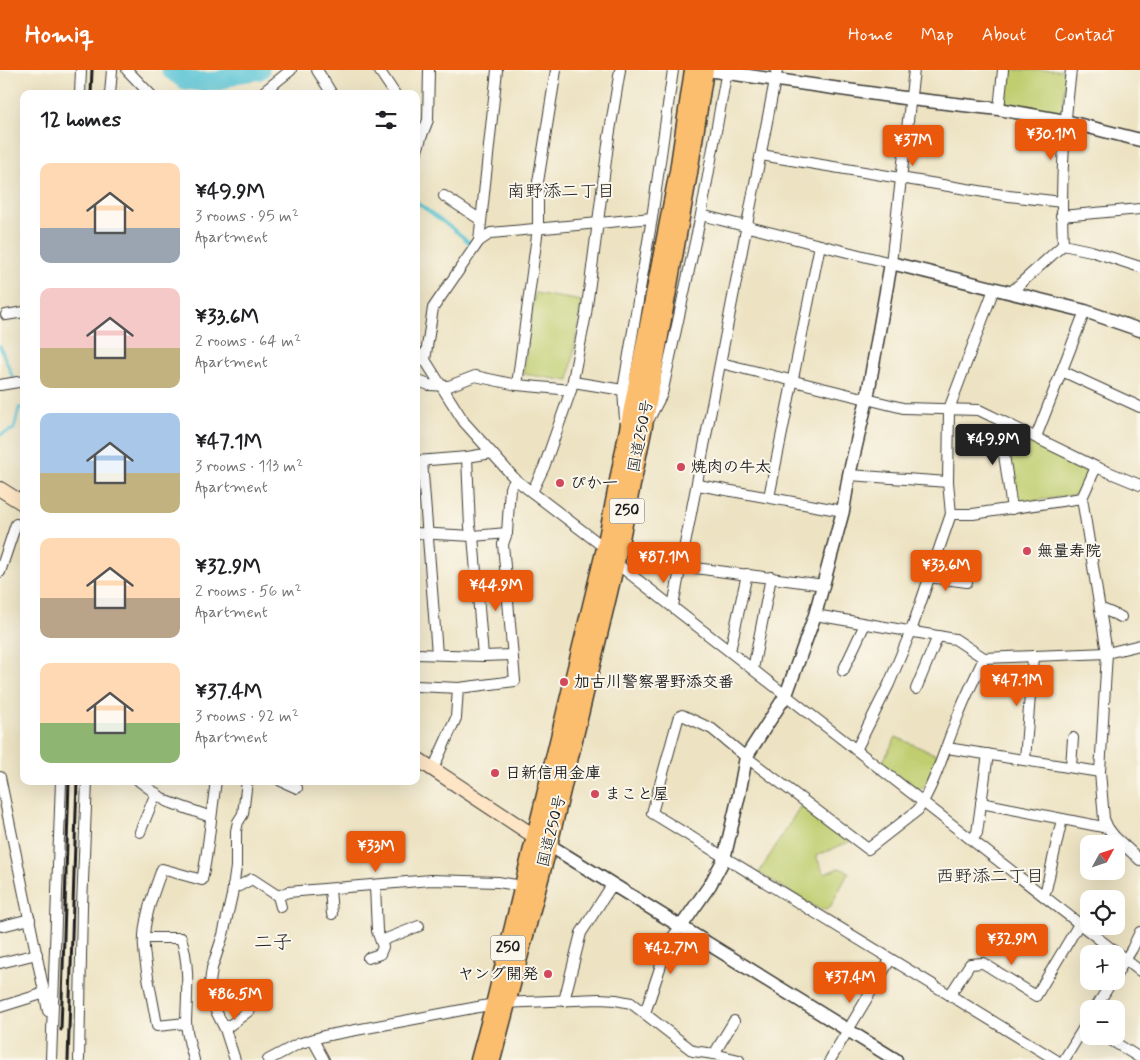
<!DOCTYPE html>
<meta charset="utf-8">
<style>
:root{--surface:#fff;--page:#f6f6f6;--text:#202124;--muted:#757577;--accent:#ea580c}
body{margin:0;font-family:Mynerve,"Klee One",sans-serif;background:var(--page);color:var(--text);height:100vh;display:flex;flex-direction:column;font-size:19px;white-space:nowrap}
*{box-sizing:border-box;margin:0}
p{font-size:16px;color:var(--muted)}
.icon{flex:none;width:28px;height:28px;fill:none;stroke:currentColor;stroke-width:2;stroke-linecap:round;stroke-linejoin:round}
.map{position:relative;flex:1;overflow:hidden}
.details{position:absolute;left:20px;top:20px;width:400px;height:695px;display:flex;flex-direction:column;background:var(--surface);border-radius:10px;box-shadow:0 5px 20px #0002}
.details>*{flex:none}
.needle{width:32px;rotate:50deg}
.fabs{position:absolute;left:1080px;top:765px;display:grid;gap:10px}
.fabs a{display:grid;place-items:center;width:45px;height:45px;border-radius:10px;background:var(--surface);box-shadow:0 5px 20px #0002;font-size:25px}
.price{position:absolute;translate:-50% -42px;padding:0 11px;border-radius:5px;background:var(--accent);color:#fff;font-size:16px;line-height:32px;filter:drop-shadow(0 1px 2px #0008)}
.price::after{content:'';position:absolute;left:50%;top:30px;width:15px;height:11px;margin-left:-8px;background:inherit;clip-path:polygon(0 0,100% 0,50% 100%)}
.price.on{background:#222;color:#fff}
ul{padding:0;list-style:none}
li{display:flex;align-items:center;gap:15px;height:125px;padding:0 20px}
li span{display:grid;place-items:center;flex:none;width:140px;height:100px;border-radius:10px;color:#555}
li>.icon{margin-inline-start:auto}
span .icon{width:60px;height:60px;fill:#fffc;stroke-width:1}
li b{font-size:21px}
h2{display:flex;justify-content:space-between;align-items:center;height:60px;padding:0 20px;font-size:21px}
header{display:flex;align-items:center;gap:30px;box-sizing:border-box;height:70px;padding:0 25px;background:var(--accent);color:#fff}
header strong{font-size:24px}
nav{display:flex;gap:28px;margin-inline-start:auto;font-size:18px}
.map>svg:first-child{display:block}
.green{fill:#c0ce70;stroke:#6e7546}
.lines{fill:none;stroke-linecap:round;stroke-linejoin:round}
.stream{stroke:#5ac5d6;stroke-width:3}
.river{stroke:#5ac5d6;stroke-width:19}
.minor-casing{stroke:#3b3a35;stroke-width:12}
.tertiary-casing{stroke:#3b3a35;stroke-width:15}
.secondary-casing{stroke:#3b3a35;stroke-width:16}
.trunk-casing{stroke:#3b3a35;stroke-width:19}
.minor{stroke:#fff;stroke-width:10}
.tertiary{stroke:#fff;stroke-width:12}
.secondary{stroke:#fde5c5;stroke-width:14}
.trunk{stroke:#fbbd6e;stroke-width:16}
.rail{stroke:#1c1c1c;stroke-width:3}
.poi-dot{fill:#d1495b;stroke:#fbf7ec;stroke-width:2}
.labels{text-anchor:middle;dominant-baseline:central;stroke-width:4;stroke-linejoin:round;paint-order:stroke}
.shield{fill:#fbf7ec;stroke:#5f5e5a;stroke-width:1}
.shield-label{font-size:15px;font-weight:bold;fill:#1c1c1c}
.street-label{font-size:16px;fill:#1c1c1c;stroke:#fbf7ec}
.poi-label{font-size:16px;font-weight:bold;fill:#1c1c1c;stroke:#fbf7ec;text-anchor:start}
.neighbourhood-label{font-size:18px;fill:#1c1c1c;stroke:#fbf7ec}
.quarter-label{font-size:19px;fill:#1c1c1c;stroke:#fbf7ec}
</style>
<header>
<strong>Homiq</strong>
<nav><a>Home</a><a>Map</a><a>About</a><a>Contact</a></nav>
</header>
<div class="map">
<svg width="1140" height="990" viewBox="0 0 1140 990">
<rect width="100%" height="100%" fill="#fbf7ec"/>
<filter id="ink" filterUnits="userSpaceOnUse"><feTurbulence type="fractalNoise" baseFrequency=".02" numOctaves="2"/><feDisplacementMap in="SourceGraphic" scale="10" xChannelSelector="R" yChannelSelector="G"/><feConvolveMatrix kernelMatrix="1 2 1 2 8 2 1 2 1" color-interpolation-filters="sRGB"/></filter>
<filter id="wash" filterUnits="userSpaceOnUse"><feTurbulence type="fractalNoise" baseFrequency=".0096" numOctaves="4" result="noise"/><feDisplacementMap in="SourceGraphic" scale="20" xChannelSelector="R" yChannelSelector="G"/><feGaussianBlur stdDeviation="1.12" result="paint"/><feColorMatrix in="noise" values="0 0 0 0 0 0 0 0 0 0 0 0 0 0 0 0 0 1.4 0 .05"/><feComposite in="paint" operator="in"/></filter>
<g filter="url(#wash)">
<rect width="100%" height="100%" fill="#ede3c3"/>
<g class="green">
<polygon points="1009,0 1066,0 1062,39 1057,43 1008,35 1005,31"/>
<polygon points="535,223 582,231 569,311 523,304"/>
<polygon points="1018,367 1085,398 1088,405 1081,421 1074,425 1020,433 1014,425 1006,370"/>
<polygon points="896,667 937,685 925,716 917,720 882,693"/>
<polygon points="801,735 851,771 816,786 824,804 839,798 849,802 830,837 826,840 815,837 759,803"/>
</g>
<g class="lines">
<g class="stream">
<polyline points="202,12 203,24"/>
<polyline points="416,132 453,159 471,174"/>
<polyline points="0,276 13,308"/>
<polyline points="0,365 14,359 19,338 24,337"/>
</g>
<polyline class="river" points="171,0 185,10 202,12 219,11 235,4 260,0"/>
</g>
</g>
<g filter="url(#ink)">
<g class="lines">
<g class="minor-casing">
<g id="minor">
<polyline points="127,0 150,24"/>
<polyline points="317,0 332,24"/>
<polyline points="379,0 395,24"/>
<polyline points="556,0 538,112 538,158 517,315 571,320"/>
<polyline points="80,24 81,0"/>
<polyline points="110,24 112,0"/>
<polyline points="261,24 291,0"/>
<polyline points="999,39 1003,0"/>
<polyline points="416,56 422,65 416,84"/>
<polyline points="422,65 428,50 429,0"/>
<polyline points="761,85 1009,126 1062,132"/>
<polyline points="444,126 481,150"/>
<polyline points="701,145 891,193 914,0"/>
<polyline points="1061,146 1140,139"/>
<polyline points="479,171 497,0"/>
<polyline points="1063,175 1091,181 1140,197"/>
<path d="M 1011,222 L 1063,175 C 1060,116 1064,58 1071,0"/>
<polyline points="6,245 24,242"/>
<polyline points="416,282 425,290 464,352 516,410 605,478"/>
<polyline points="425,290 433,238 479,171 491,163 652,148"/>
<polyline points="721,293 903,338 979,340 1096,397 1140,415"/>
<polyline points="1062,301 1140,337"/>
<polyline points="416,310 429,315 449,316 475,306 517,315"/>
<polyline points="573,312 623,320"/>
<polyline points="0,315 24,311"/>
<polyline points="649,349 662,324 701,145 727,0"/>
<polyline points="625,350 623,320 652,148 673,0"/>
<polyline points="1002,352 1001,364 1012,439"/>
<polyline points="1036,367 1085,241"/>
<polyline points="467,387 470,458 473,466 483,586"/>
<polyline points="417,391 467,387 492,383"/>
<polyline points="422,391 437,584"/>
<polyline points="1096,397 1082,428 1107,583 1100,702 1104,749 1108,758 1115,767 1140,790"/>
<polyline points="849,405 948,412"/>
<polyline points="698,415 843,441"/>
<polyline points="532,422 544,397 571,320 586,244 609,67 620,0"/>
<polyline points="769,427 820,175"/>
<polyline points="951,444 973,444 1082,428"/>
<polyline points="416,463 473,466 507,463"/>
<polyline points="616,493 1140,901"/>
<polyline points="680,496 824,515"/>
<polyline points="0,502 16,454"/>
<polyline points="929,507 967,512"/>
<polyline points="673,536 777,0"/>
<polyline points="1100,538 1121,547"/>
<polyline points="815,545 955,569 984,588 1107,583 1140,575"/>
<polyline points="730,581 747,504"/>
<polyline points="416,584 483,586 512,585"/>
<path d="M 984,588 C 976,606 967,623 960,641 C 946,674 937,710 918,740 L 868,779 L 746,687 L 712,659 L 682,645 L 678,649 L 652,743 L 1056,990"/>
<polyline points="753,599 771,507"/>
<polyline points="843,601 865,554"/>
<polyline points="416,616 459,618 515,611 503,474 507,463 510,418 516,410"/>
<polyline points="916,619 938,566"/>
<polyline points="947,678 1100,702"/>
<polyline points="856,680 889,614 911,561 951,444 948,412 949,339 994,219"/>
<polyline points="1025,690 1033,586"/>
<polyline points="1071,697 1073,668"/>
<polyline points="433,699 456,648 458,618"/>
<polyline points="0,707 48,941"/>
<polyline points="139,711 166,731 211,747"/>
<polyline points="281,711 297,718"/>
<polyline points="981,733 1108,758"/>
<polyline points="140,762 156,723"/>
<polyline points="972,769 977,763 988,684"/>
<polyline points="233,816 239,816 252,809 278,826 288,822 431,810 498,812 522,816"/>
<polyline points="330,819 332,844"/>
<polyline points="1043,825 1046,820 1062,749"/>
<polyline points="278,826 281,837"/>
<polyline points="2,856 30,849"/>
<path d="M 145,868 L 181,868 C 190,894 187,924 186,951 C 186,964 191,978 194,990"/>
<polyline points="381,871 419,856"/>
<polyline points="368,888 380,884 383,877 377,861 375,816"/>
<polyline points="0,893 37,884"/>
<polyline points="1116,905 1132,879 1140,862"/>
<polyline points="950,925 970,894 983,893 1036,926 1079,854"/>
<polyline points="564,931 581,863 612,815"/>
<polyline points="0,937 45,923"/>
<polyline points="1095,939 1112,911"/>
<polyline points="645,943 669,871 680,858"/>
<path d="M 186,953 L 157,956 C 153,930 146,904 144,878 C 142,852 153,824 162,799 L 202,810 C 209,778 211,744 216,711"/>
<polyline points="225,959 250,940"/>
<polyline points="1104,966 1140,988"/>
<polyline points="313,970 324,990"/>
<polyline points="714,984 734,951"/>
<polyline points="51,990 61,711"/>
<polyline points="79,990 82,836 87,711"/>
<polyline points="235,990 225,959 214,937 209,920 212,898 223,865 232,825 236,797 236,761 238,752 243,744 247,711"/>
<polyline points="268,990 298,974 324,966 478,937 501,933 599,929 616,930 631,933 693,981 714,984 739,990"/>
<polyline points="830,990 890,890"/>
<polyline points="1064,990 1089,949"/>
</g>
</g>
<g class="tertiary-casing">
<g id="tertiary">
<polyline points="707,0 911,29 999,39 1065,51 1140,70"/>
<polyline points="549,775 896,990"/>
<polyline points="680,858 710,815 724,789 739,725 746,687 786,625 815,545 843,441 849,405 867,329 891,193 1085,241 1140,260"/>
</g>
</g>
<g class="secondary-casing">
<g id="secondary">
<polyline points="0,419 24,434"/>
<polyline points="416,688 543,772"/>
</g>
</g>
<g class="trunk-casing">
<g id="trunk">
<polyline points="479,990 494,935 605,478 678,101 693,0"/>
<polyline points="492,990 549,775 616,493 643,361 689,103 705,0"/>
</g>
</g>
<use href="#minor" class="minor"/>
<use href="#tertiary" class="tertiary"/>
<use href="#secondary" class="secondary"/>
<use href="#trunk" class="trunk"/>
<g class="rail">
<polyline points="91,24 92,0"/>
<polyline points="61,960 69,711"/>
<polyline points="68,990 77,711"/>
</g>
</g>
</g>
<g class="poi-dot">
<circle cx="681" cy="397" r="5"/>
<circle cx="560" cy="413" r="5"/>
<circle cx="1027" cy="481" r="5"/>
<circle cx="564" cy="612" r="5"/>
<circle cx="495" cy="703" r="5"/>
<circle cx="595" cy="724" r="5"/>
<circle cx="548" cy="904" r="5"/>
</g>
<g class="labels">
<g class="shield">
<rect x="609.5" y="428.5" width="35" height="25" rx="4"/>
<rect x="490.5" y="865.5" width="35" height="25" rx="4"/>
</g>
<g class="shield-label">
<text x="627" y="441">250</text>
<text x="508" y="878">250</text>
</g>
<g class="street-label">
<text transform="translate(641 366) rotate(-79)">国道250号</text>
<text transform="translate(552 761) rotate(-76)">国道250号</text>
</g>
<g class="poi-label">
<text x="691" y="397">焼肉の牛太</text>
<text x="570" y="413">ぴか一</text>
<text x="1037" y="481">無量寿院</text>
<text x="574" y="612">加古川警察署野添交番</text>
<text x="505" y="703">日新信用金庫</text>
<text x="605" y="724">まこと屋</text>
<text x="538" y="904" text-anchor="end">ヤング開発</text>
</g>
<g class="neighbourhood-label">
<text x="561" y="122">南野添二丁目</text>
<text x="990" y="807">西野添二丁目</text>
</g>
<g class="quarter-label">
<text x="273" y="872">二子</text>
</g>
</g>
</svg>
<div class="fabs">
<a><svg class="needle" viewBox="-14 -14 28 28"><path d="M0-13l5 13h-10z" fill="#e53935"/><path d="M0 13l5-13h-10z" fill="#757577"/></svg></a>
<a><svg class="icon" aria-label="locate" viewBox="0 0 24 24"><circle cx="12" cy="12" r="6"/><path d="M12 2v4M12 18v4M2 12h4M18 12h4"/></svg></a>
<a>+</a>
<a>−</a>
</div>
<b class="price" style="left:1051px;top:91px">¥30.1M</b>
<b class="price" style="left:913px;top:97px">¥37M</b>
<b class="price on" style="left:993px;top:396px">¥49.9M</b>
<b class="price" style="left:664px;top:514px">¥87.1M</b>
<b class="price" style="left:946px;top:522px">¥33.6M</b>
<b class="price" style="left:496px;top:542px">¥44.9M</b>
<b class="price" style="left:1017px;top:637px">¥47.1M</b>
<b class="price" style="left:376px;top:803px">¥33M</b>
<b class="price" style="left:1012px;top:896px">¥32.9M</b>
<b class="price" style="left:671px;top:905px">¥42.7M</b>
<b class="price" style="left:850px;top:934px">¥37.4M</b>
<b class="price" style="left:235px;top:951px">¥86.5M</b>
<section class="details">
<h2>12 homes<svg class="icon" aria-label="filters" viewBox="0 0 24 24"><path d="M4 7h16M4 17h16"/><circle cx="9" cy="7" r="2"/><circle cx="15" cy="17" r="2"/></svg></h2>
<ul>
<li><span style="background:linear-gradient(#ffd9b3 65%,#9aa5b1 0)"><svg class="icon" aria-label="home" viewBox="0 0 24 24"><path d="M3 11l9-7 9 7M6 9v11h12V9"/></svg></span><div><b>¥49.9M</b><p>3 rooms · 95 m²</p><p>Apartment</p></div></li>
<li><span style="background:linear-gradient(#f6c9c9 60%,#c2b280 0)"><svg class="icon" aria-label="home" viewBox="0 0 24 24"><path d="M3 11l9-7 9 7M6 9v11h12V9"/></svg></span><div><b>¥33.6M</b><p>2 rooms · 64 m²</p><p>Apartment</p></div></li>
<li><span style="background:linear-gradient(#a9c7e8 60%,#c2b280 0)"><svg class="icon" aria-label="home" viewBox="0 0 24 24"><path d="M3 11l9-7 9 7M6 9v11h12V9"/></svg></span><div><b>¥47.1M</b><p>3 rooms · 113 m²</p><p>Apartment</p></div></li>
<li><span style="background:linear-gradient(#ffd9b3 60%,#b9a48a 0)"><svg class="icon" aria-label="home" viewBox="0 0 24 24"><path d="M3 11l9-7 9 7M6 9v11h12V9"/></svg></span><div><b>¥32.9M</b><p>2 rooms · 56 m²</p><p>Apartment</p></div></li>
<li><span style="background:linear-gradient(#ffd9b3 60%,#8fb573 0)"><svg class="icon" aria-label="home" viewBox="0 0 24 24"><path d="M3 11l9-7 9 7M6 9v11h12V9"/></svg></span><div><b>¥37.4M</b><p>3 rooms · 92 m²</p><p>Apartment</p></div></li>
</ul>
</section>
</div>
